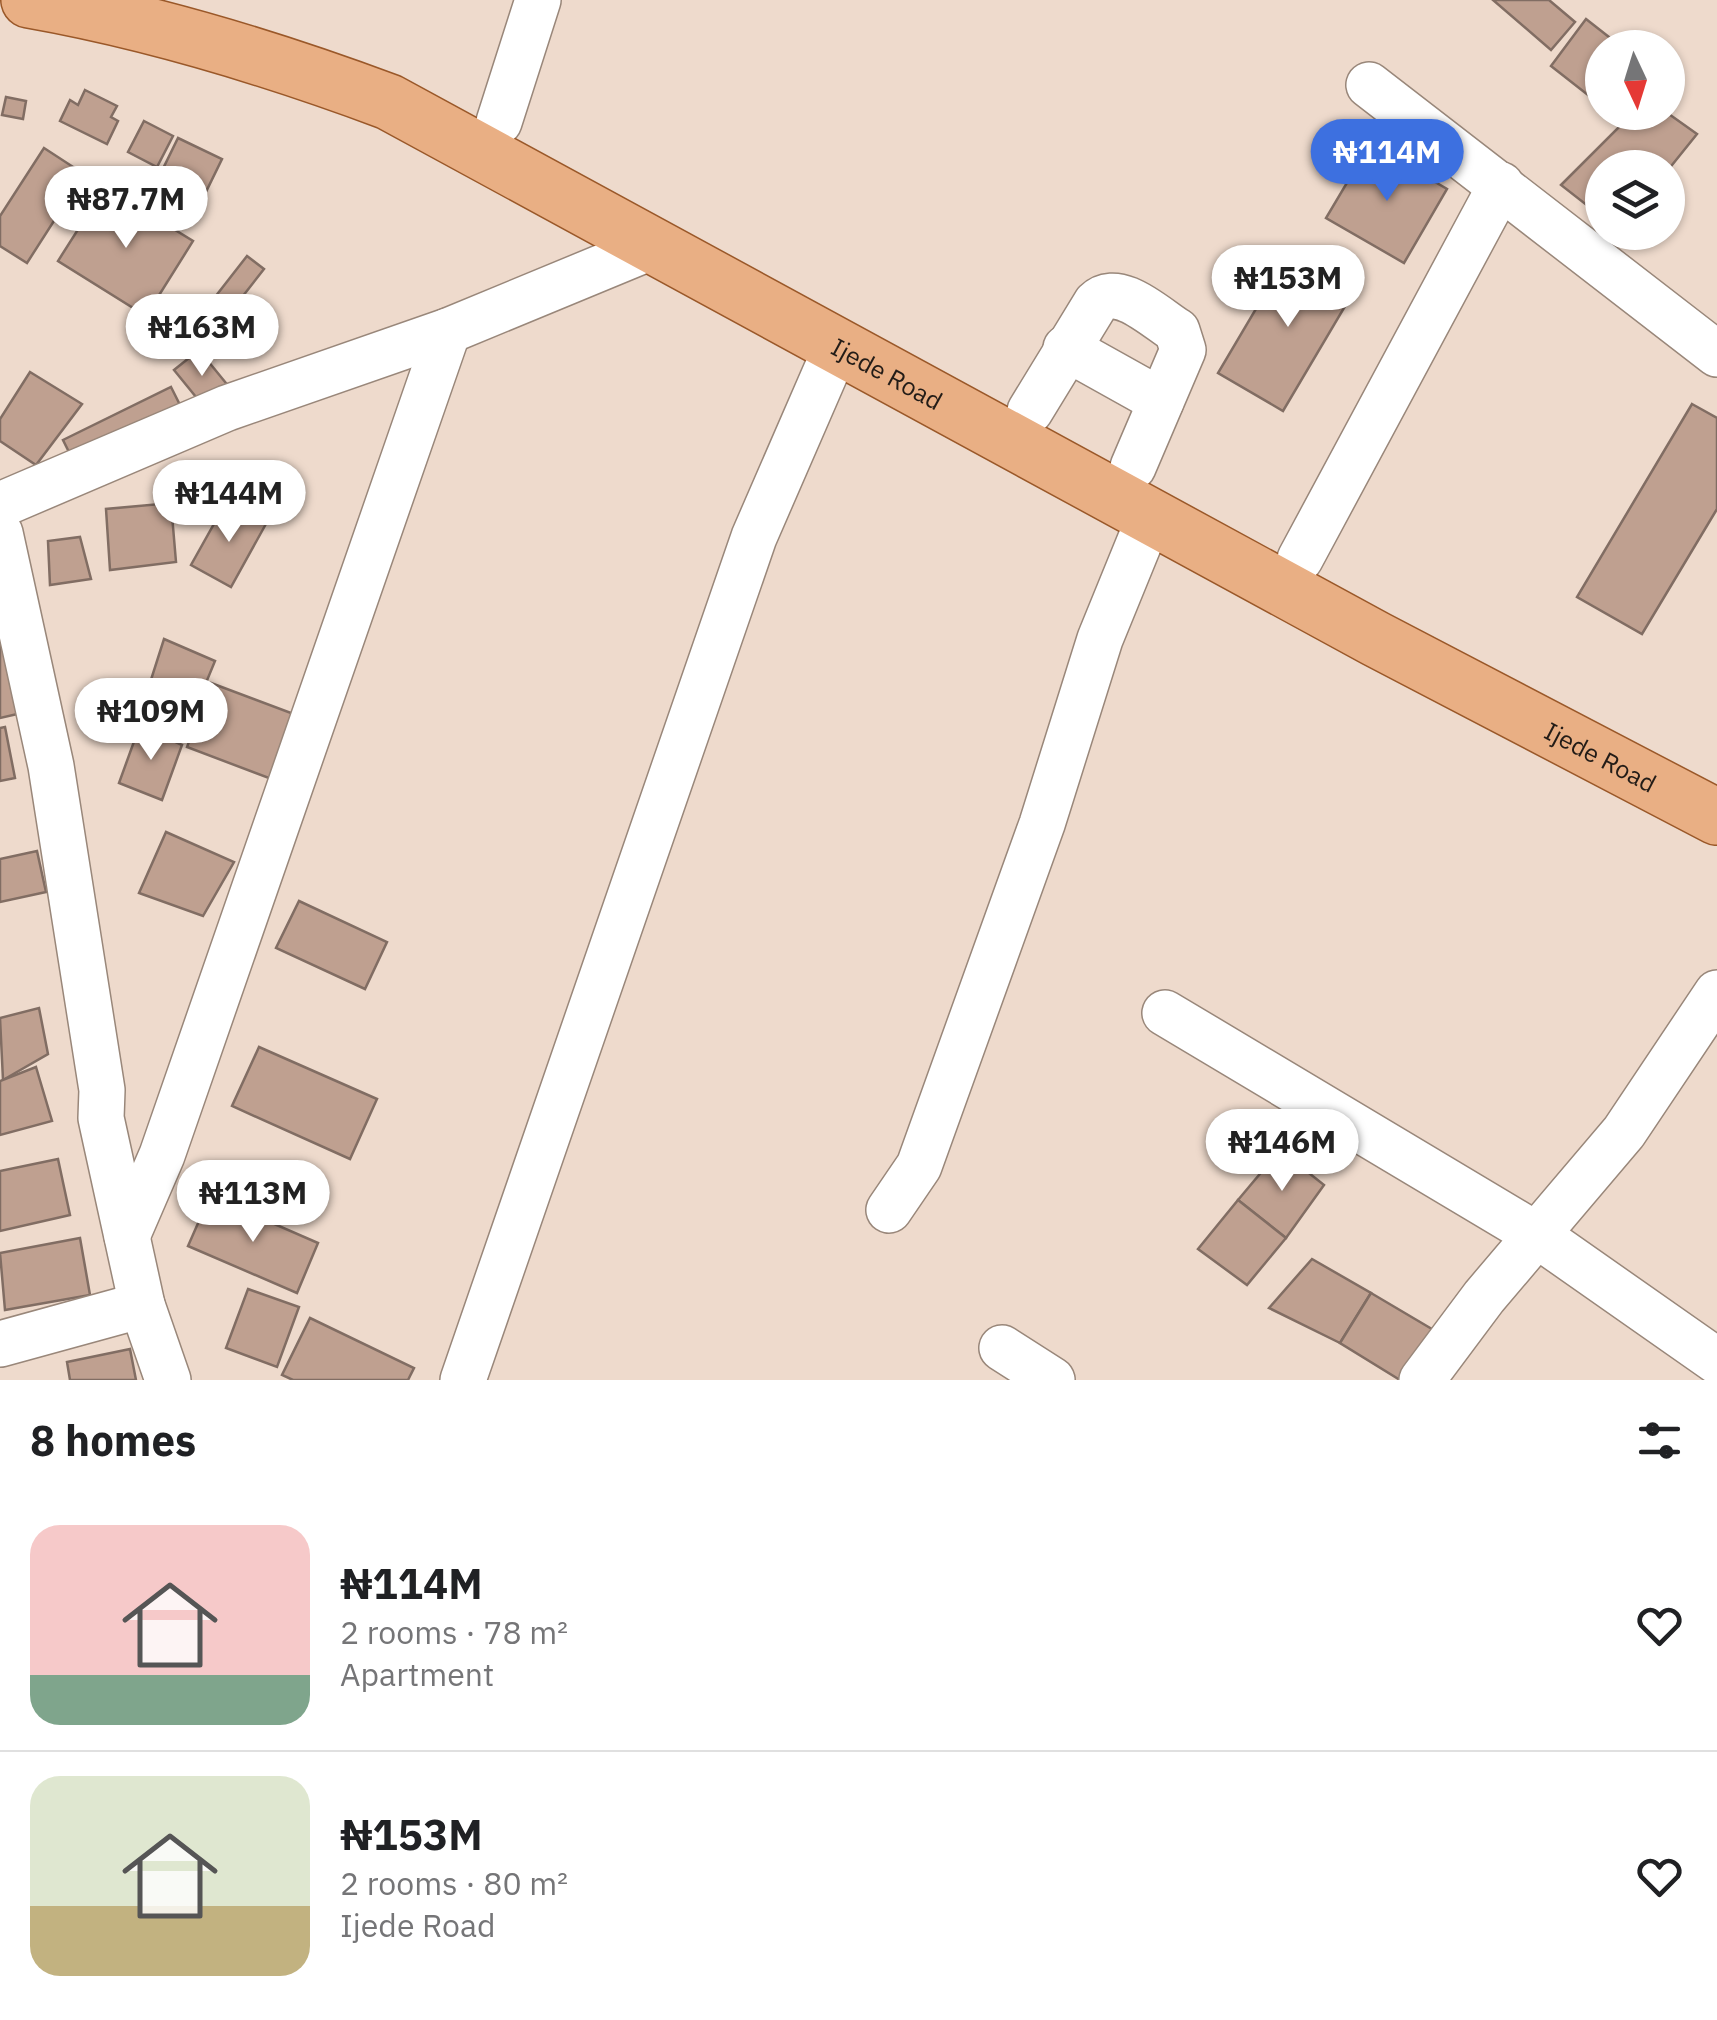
<!DOCTYPE html>
<meta charset="utf-8">
<style>
:root{--surface:#fff;--page:#f2f2f2;--text:#202124;--muted:#757577;--line:#e0e0e0;--accent:#3d70e0}
body{margin:0;font-family:"IBM Plex Sans",sans-serif;background:var(--page);color:var(--text);height:100vh;display:flex;flex-direction:column;font-size:38px;white-space:nowrap}
*{box-sizing:border-box;margin:0}
p{font-size:32px;color:var(--muted)}
.icon{flex:none;width:55px;height:55px;fill:none;stroke:currentColor;stroke-width:2;stroke-linecap:round;stroke-linejoin:round}
.map{position:relative;height:1380px;overflow:hidden}
.panel{display:flex;flex-direction:column;background:var(--surface);flex:1}
.panel>*{flex:none}
.needle{width:65px;rotate:176deg}
.controls{position:absolute;left:1585px;top:30px;display:grid;gap:20px}
.controls a{display:grid;place-items:center;width:100px;height:100px;border-radius:50%;background:var(--surface);box-shadow:0 2px 8px #0004;font-size:50px}
.price{position:absolute;translate:-50% -85px;padding:0 22px;border-radius:35px;background:#fff;color:#222;font-size:32px;line-height:65px;filter:drop-shadow(0 2px 5px #0008)}
.price::after{content:'';position:absolute;left:50%;top:60px;width:30px;height:22px;margin-left:-15px;background:inherit;clip-path:polygon(0 0,100% 0,50% 100%)}
.price.active{background:var(--accent);color:#fff}
ul{padding:0;list-style:none}
li{display:flex;align-items:center;gap:30px;height:250px;padding:0 30px}
li+li{border-top:2px solid var(--line)}
li span{display:grid;place-items:center;flex:none;width:280px;height:200px;border-radius:30px;color:#555}
li>.icon{margin-inline-start:auto}
span .icon{width:120px;height:120px;fill:#fffc;stroke-width:1}
li b{font-size:42px}
h2{display:flex;justify-content:space-between;align-items:center;height:120px;padding:0 30px;font-size:42px}
.map>svg:first-child{display:block}
.building{fill:#bfa090;stroke:#816d63;stroke-width:2.5}
.lines{fill:none;stroke-linecap:round;stroke-linejoin:round}
.minor-casing{stroke:#99877a;stroke-width:48}
.major-casing{stroke:#9a5829;stroke-width:58}
.minor{stroke:#fff;stroke-width:45}
.major{stroke:#e9af84;stroke-width:55}
.labels{text-anchor:middle;dominant-baseline:central;stroke-width:9;stroke-linejoin:round;paint-order:stroke}
.street-label{font-size:25px;fill:#231c17;stroke:#fff}
</style>
<div class="map">
<svg width="1717" height="1380" viewBox="0 0 1717 1380">
<rect width="100%" height="100%" fill="#eedacc"/>
<g class="building">
<polygon points="1493,0 1549,0 1575,22 1551,50"/>
<polygon points="1586,19 1623,48 1602,48 1602,106 1551,66"/>
<polygon points="85,90 117,106 111,117 118,121 107,144 60,121 70,100 78,105"/>
<polygon points="6,97 26,101 23,119 2,115"/>
<polygon points="1634,112 1666,112 1697,134 1668,170 1602,168 1602,217 1561,185"/>
<polygon points="144,121 173,136 157,167 128,152"/>
<polygon points="178,138 222,159 201,202 157,181"/>
<polygon points="1370,144 1447,189 1404,263 1326,218"/>
<polygon points="44,148 84,174 27,263 0,246 0,216"/>
<polygon points="105,187 193,241 146,316 58,261"/>
<polygon points="1292,248 1357,286 1283,411 1218,373"/>
<polygon points="247,256 264,269 225,319 208,306"/>
<polygon points="199,350 230,388 205,408 174,370"/>
<polygon points="30,372 82,404 36,465 0,441 0,419"/>
<polygon points="171,387 183,411 75,464 63,440"/>
<polygon points="1692,404 1717,418 1717,509 1642,634 1577,597"/>
<polygon points="171,503 176,562 110,570 106,509"/>
<polygon points="224,506 267,522 231,587 191,565"/>
<polygon points="80,537 91,579 50,585 48,541"/>
<polygon points="10,637 26,712 0,718 0,639"/>
<polygon points="164,639 215,661 187,729 141,711"/>
<polygon points="211,683 307,719 282,783 187,747"/>
<polygon points="140,725 182,745 162,800 119,783"/>
<polygon points="5,727 15,778 0,781 0,728"/>
<polygon points="166,832 234,862 203,916 139,893"/>
<polygon points="37,851 46,892 0,902 0,859"/>
<polygon points="299,901 387,942 365,989 276,948"/>
<polygon points="39,1008 48,1054 3,1080 0,1018"/>
<polygon points="259,1047 377,1099 350,1159 232,1106"/>
<polygon points="36,1067 52,1121 0,1135 0,1081"/>
<polygon points="1280,1150 1324,1185 1286,1238 1238,1200"/>
<polygon points="58,1159 70,1215 0,1231 0,1171"/>
<polygon points="210,1196 318,1243 297,1293 188,1246"/>
<polygon points="1238,1200 1286,1238 1247,1285 1198,1249"/>
<polygon points="80,1238 90,1295 5,1310 0,1253"/>
<polygon points="1312,1259 1371,1293 1340,1343 1269,1308"/>
<polygon points="248,1289 299,1307 277,1367 226,1348"/>
<polygon points="1371,1293 1442,1335 1400,1380 1340,1343"/>
<polygon points="310,1318 414,1368 408,1380 293,1380 282,1375"/>
<polygon points="130,1349 136,1380 70,1380 67,1362"/>
</g>
<g class="lines">
<g class="minor-casing">
<g id="minor">
<polyline points="1369,85 1717,354"/>
<polyline points="499,122 538,0"/>
<polyline points="1066,348 1161,401"/>
<path d="M 1030,411 L 1096,303 C 1118,281 1156,318 1177,331 L 1183,350 L 1133,467"/>
<polyline points="0,505 227,408 448,331 656,245"/>
<polyline points="0,533 51,766 102,1090 101,1118 142,1305 168,1380"/>
<polyline points="1300,559 1501,185"/>
<polyline points="1165,1013 1540,1237 1717,1361"/>
<polyline points="889,1210 919,1166 1042,824 1100,639 1151,514"/>
<polyline points="127,1236 162,1155 448,331"/>
<polyline points="0,1344 142,1305"/>
<polyline points="1002,1348 1052,1380"/>
<polyline points="463,1380 754,537 837,346"/>
<polyline points="1422,1380 1484,1297 1624,1132 1717,993"/>
</g>
</g>
<g class="major-casing">
<g id="major">
<path id="s1" d="M 29,0 C 154,22 271,58 389,102 L 1376,639 L 1717,817"/>
</g>
</g>
<use href="#minor" class="minor"/>
<use href="#major" class="major"/>
</g>
<g class="labels">
<g class="street-label">
<text stroke="none"><textPath href="#s1" startOffset="942">Ijede Road</textPath></text>
<text stroke="none"><textPath href="#s1" startOffset="1752">Ijede Road</textPath></text>
</g>
</g>
</svg>
<div class="controls">
<a><svg class="needle" viewBox="-14 -14 28 28"><path d="M0-13l5 13h-10z" fill="#e53935"/><path d="M0 13l5-13h-10z" fill="#757577"/></svg></a>
<a><svg class="icon" aria-label="layers" viewBox="0 0 24 24"><path d="M12 4l9 5-9 5-9-5zM3 14l9 5 9-5"/></svg></a>
</div>
<b class="price active" style="left:1387px;top:204px">₦114M</b>
<b class="price" style="left:126px;top:251px">₦87.7M</b>
<b class="price" style="left:1288px;top:330px">₦153M</b>
<b class="price" style="left:202px;top:379px">₦163M</b>
<b class="price" style="left:229px;top:545px">₦144M</b>
<b class="price" style="left:151px;top:763px">₦109M</b>
<b class="price" style="left:1282px;top:1194px">₦146M</b>
<b class="price" style="left:253px;top:1245px">₦113M</b>
</div>
<section class="panel">
<h2>8 homes<svg class="icon" aria-label="filters" viewBox="0 0 24 24"><path d="M4 7h16M4 17h16"/><circle cx="9" cy="7" r="2"/><circle cx="15" cy="17" r="2"/></svg></h2>
<ul>
<li><span style="background:linear-gradient(#f6c9c9 75%,#7fa58c 0)"><svg class="icon" aria-label="home" viewBox="0 0 24 24"><path d="M3 11l9-7 9 7M6 9v11h12V9"/></svg></span><div><b>₦114M</b><p>2 rooms · 78 m²</p><p>Apartment</p></div><svg class="icon" aria-label="heart" viewBox="0 0 24 24"><path d="M12 20l-8-8c-3-5 5-10 8-4 3-6 11-1 8 4z"/></svg></li>
<li><span style="background:linear-gradient(#dfe7d0 65%,#c2b280 0)"><svg class="icon" aria-label="home" viewBox="0 0 24 24"><path d="M3 11l9-7 9 7M6 9v11h12V9"/></svg></span><div><b>₦153M</b><p>2 rooms · 80 m²</p><p>Ijede Road</p></div><svg class="icon" aria-label="heart" viewBox="0 0 24 24"><path d="M12 20l-8-8c-3-5 5-10 8-4 3-6 11-1 8 4z"/></svg></li>
</ul>
</section>
